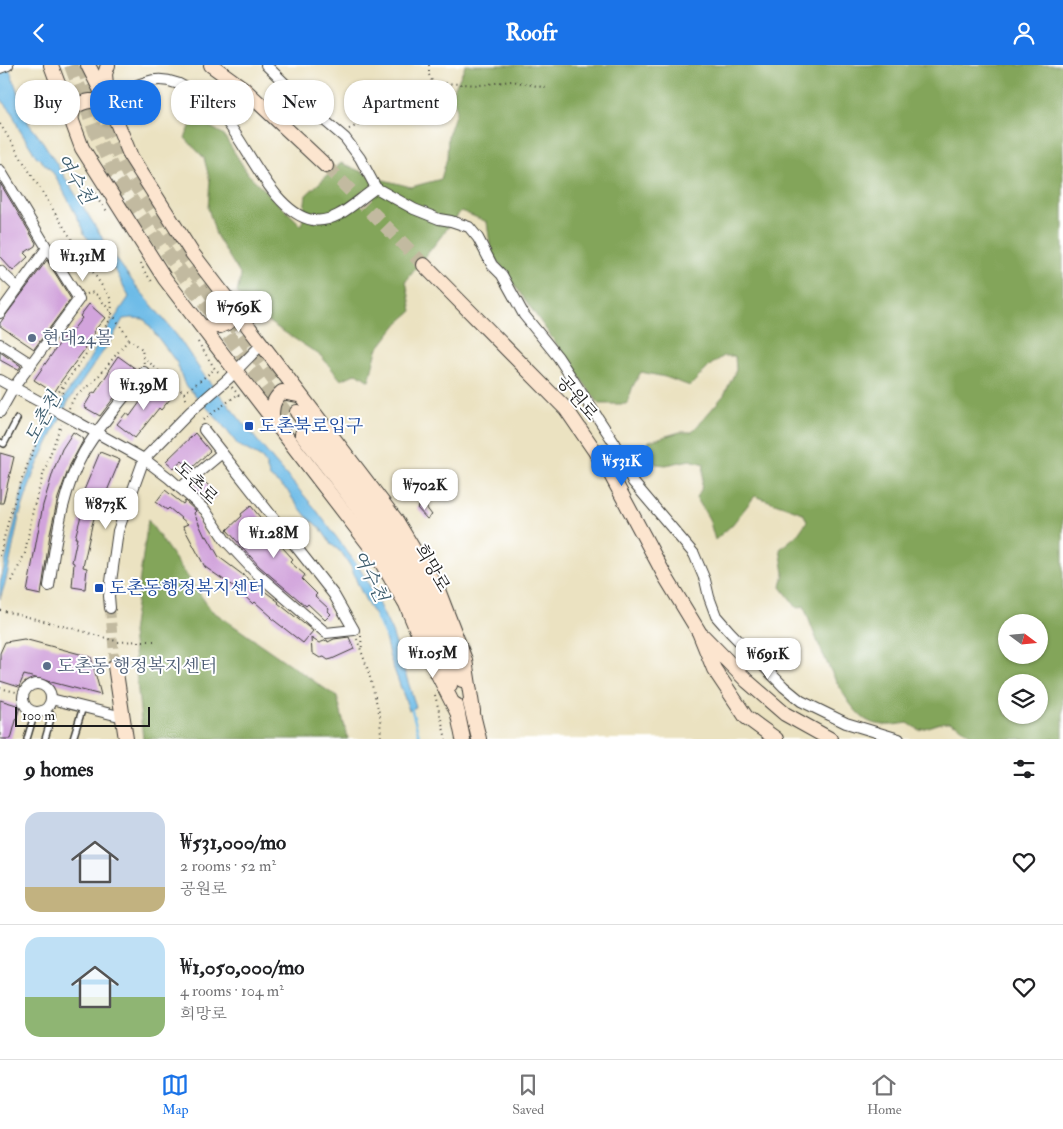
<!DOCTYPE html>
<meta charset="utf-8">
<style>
:root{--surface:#fff;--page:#f6f6f6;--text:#202124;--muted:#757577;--line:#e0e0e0;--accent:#1a73e8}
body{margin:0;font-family:"IM FELL Double Pica","Noto Serif KR",serif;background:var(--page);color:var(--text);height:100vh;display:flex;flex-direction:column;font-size:19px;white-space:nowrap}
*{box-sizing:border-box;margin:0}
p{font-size:16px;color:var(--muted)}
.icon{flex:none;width:28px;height:28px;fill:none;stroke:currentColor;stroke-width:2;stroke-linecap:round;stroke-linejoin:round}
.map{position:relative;height:674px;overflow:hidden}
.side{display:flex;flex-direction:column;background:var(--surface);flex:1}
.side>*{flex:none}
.guide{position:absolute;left:15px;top:15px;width:500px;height:45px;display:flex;gap:10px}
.needle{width:32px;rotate:106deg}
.tools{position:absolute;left:998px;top:549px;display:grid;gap:10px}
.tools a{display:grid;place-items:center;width:50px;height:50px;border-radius:50%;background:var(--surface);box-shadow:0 1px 4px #0004;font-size:25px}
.scale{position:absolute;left:15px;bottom:12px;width:135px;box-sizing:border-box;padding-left:5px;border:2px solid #1c1c1c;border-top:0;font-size:14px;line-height:18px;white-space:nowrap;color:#1c1c1c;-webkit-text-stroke:4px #fff;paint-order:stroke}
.price{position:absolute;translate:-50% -42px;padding:0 11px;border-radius:10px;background:#fff;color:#222;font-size:16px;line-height:32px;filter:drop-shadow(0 1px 2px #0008)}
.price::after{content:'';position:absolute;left:50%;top:30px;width:15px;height:11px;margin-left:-8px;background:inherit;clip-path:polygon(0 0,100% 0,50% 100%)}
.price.on{background:var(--accent);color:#fff}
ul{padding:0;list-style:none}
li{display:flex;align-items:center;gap:15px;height:125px;padding:0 25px}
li+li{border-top:1px solid var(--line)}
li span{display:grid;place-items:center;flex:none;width:140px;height:100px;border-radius:15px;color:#555}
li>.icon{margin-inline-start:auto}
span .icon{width:60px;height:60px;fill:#fffc;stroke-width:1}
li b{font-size:21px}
h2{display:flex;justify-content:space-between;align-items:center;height:60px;padding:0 25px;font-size:21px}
.tag{padding:0 18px;border-radius:20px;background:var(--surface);box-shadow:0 1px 4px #0004;font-size:18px;line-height:45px}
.tag.on{background:var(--accent);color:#fff}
header{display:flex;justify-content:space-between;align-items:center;height:65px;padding:0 25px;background:var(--accent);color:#fff;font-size:22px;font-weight:700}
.tabs{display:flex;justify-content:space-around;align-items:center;height:70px;border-top:1px solid var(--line);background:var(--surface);font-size:14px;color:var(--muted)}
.tabs a{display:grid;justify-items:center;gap:2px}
.tabs .on{color:var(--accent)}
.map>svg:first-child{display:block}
.forest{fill:#83a55a;stroke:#50603b;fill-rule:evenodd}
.water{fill:#6dbbe7;stroke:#446c82}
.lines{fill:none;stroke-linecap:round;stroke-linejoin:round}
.stream{stroke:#6dbbe7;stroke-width:2.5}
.building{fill:#d2a4dc}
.street-tunnel{stroke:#c2baa0;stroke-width:10;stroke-dasharray:10 5;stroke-linecap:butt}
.secondary-tunnel{stroke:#c2baa0;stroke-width:14;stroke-dasharray:14 7;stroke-linecap:butt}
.lane-casing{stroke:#3b3a35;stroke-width:8}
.street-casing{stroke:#3b3a35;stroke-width:12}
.secondary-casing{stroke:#3b3a35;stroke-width:16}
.path{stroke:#3b3a35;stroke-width:2;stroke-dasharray:1 4;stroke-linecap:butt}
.lane{stroke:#fff;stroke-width:5}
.street{stroke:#fff;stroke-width:10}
.secondary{stroke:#fce5cf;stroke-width:14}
.street-bridge-casing{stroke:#3b3a35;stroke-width:12;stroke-linecap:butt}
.path-bridge{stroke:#3b3a35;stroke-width:2;stroke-dasharray:1 4;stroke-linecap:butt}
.street-bridge{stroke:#fff;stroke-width:10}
.service-dot{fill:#5c6f8a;stroke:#fff;stroke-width:2}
.transit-dot{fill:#1a4fb4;stroke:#fff;stroke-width:2}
.labels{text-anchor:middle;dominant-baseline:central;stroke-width:4;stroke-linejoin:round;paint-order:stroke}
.service-label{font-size:18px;fill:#4e5e75;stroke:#fff;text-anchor:start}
.street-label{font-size:18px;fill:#1c1c1c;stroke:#fff}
.transit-label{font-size:18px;fill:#164399;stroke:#fff;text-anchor:start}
.water-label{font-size:19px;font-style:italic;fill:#3c5c6d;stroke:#fff}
</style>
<header><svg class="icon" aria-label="back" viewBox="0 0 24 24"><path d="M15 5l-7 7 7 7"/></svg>Roofr<svg class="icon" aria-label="person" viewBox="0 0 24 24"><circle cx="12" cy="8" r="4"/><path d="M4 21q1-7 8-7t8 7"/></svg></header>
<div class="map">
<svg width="1063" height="674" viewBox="0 0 1063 674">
<rect width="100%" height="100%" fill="#fff"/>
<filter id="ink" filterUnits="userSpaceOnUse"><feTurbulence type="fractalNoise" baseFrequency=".02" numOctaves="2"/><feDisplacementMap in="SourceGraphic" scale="10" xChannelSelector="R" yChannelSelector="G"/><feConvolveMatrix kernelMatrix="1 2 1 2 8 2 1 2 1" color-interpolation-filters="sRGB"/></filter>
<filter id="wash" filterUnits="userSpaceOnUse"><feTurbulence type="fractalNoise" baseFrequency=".0096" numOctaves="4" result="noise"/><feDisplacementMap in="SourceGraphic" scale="20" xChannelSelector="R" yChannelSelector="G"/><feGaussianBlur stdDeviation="1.12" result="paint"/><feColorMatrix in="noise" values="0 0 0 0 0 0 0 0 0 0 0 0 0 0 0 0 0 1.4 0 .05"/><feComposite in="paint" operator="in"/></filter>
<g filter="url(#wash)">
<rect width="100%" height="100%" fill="#ebe2c1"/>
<g class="forest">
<path d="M 465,0 L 1063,0 L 1063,674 L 975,674 C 949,651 950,655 919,665 L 908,658 C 895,660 883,662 870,657 C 844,647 813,568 804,541 L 797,543 L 781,522 L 784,508 L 780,484 L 798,469 L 807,456 L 803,448 L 755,431 L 732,460 L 715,475 L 709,454 L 696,432 L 701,425 L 704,399 L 690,395 L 666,400 L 656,399 L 644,387 L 649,376 L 680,367 L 692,367 L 724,330 L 736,305 L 735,291 L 724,291 L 712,299 L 690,321 L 665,312 L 641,307 L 633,321 L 627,339 L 599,339 L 491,187 L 487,157 L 461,146 L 406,216 L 412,246 L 398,258 L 377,285 L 369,316 L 357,308 L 341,315 L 321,291 L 261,252 L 237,228 L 241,211 L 216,170 L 208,143 L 210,116 L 204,93 L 185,73 L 194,53 L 223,69 L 248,109 L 302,161 L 306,130 L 341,98 L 376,113 L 411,122 L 441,114 L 447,93 L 448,71 L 457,44 L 451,30 L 464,4 ZM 1006,558 L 1039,558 L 1039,590 L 1006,590 ZM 1006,618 L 1039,618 L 1039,650 L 1006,650 Z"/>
<polygon points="148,455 211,545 337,632 348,674 143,674 132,568"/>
</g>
<polygon class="water" points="0,0 8,0 29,59 43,77 108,182 133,217 178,272 203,309 274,396 314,442 360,504 372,525 392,567 416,642 409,645 390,593 382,561 369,542 359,522 351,502 342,488 331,479 321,464 307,452 294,436 287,425 270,412 265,398 262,393 238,380 221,358 184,318 177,298 144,254 132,253 123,254 111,275 68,337 34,407 19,452 6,515 0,534 0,519 24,419 38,386 63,334 81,308 106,266 129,232 117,208 84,169 83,163 56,112 50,104 36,91 19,64 12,47 0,33"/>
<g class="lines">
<g class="stream">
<polyline points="376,551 386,573"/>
<polyline points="411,642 420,674"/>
</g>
</g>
<g id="blocks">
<g class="building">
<polygon points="0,118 36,178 35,181 24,188 28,192 13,206 0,192"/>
<polygon points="47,195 71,234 34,284 0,261 0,258"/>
<polygon points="89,239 105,253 93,267 95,268 84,283 85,284 62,315 54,328 34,315 66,269 68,271 82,253 80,251"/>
<polygon points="0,287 21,301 18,305 0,295"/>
<polygon points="118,291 136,304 100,351 84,342 93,327 95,328 110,305 109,304"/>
<polygon points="153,319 171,333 161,345 159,343 135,373 117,359 126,348 130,351"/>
<polygon points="73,367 84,374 70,400 58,433 50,469 41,530 27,527 43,440 54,404 62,384"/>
<polygon points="195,368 210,386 191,404 182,396 174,403 166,396"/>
<polygon points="100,387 120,395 102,438 99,437 92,460 83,502 87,503 85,524 72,522 74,498 72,497 77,473 75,473 86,432 82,430"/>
<polygon points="0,388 14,392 3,438 0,438"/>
<polygon points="202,414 218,430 207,438 191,423"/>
<polygon points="165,425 183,439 185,436 196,446 194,448 205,472 207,471 219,492 279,537 278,538 313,566 303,578 271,553 272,552 255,537 253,539 237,524 205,502 183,461 188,459 169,443 167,445 156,437"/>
<polygon points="423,438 432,450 427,454 417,443"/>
<polygon points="251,441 264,457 261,459 293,494 290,497 305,510 302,514 317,529 315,531 329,544 328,546 331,549 325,555 308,539 306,541 259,501 227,465 242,451 241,449"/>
<polygon points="349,572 354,584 332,594 328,595 324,592 320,593 312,588 311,573 319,578 327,575 328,577 334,574"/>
<polygon points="24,574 91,592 101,630 24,610 19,622 0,616 0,588 5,577"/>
<polygon points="0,635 20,641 11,674 0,674"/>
</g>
</g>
</g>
<g filter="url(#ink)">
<use href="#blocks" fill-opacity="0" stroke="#3b3a35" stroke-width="1"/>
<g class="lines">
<polyline class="street-tunnel" points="110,543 115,601"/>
<g class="secondary-tunnel">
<polyline points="71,0 97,71 118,115 170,192 289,352"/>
<polyline points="82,0 107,66 128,109 179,186 279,322"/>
<polyline points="326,101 424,200"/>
</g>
<g class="lane-casing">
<g id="lane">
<polyline points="0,377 4,379 17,354"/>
<polyline points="44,645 52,650 45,674"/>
<polyline points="27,674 35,647"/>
<polyline points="73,674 83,642"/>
</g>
</g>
<g class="street-casing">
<g id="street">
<polyline points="0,3 8,0"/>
<path d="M 116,55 C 120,34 123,23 146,17 C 165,11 181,18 195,29 C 206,38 218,47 227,57 C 249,84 275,149 313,155 C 337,159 357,135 376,123 L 360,93 L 345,73 L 311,44 L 266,0"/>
<polyline points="0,105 47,183 79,234 14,322 0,347"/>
<polyline points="376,123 414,144 439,154 451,156 469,162 478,173 492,200 502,210 524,250 558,292 613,376 633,417 694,489 705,515 709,532 716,551 730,567 784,622 801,636 846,658 899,674"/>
<polyline points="0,206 18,223"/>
<polyline points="0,248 47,183"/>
<polyline points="0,279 31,299"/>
<polyline points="0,315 31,332"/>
<polyline points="79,358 144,394 169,413 205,445 225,475 254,506 326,568 354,565 334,530 204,365"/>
<polyline points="180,423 222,388"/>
<path d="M 49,521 C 56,477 61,427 84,387 C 101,358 124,333 144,307"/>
<polyline points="110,543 109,531 118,466 144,394 191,346 228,314 262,279"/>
<circle cx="37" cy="633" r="14"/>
<polyline points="51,634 123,652"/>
</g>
</g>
<g class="secondary-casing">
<g id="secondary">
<polyline points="51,0 82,83 165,214 377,490 406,539 423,580 458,649"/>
<polyline points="88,0 116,55 131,92 192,188 396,455 438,525 465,595 473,646"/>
<polyline points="211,0 244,24 326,101"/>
<polyline points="107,31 105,9 108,0"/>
<path d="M 71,54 L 74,42 C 86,35 94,34 107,39"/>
<polyline points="424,200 566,344 610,408 665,511 699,567 714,604 746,652 776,674"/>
<polyline points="203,262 220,261 229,257 232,247 230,237"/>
<path d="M 297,347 C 341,404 389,460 424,523 C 440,552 451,584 462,615"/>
<path d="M 272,353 C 272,341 273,335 282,327 L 299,330"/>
<path d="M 302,369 C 361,447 424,523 450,620"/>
<polyline points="703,571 747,616 785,649 830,674"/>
<polyline points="115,601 126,674"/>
<polyline points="470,637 479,674"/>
<polyline points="456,640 463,674"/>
</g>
</g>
<g class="path">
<polyline points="429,0 429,10 434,20"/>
<polyline points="0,59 77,183 110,233 112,240 110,255 64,320 62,331 59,338"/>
<polyline points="349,64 358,60 389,32 407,28 427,21 442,18 480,20 512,16 547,23"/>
<polyline points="93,123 98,135 107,146"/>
<polyline points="141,198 144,206 154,219"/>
<polyline points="87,229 91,227 97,230 111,247 129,274 142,284 144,299"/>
<polyline points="198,277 215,304 221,309"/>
<polyline points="143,292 184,328 187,337"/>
<polyline points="232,322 240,332"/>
<polyline points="184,328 215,304"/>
<polyline points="54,335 63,320"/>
<polyline points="69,343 74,333 84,324 92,319 129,274"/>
<polyline points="203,355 237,330"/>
<path d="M 0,491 C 7,456 18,423 31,391 C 37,377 41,364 51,353"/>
<polyline points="12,516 25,488 33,445 43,410 61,359"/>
<polyline points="24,551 75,564"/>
<polyline points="361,571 362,586"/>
<polyline points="357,574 368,605 380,651 381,674"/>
<polyline points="143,576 156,576"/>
<polyline points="0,623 24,629"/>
<polyline points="435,630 446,674"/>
</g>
<use href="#lane" class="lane"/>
<use href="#street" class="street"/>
<use href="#secondary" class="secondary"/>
<g class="street-bridge-casing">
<polyline id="street-bridge" points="31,332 79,358"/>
</g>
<g class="path-bridge">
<polyline points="0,545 24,551"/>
<polyline points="75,564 119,577 143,576"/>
</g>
<use href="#street-bridge" class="street-bridge"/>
</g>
</g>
<g class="service-dot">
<circle cx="32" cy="273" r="5"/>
<circle cx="47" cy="601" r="5"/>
</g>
<g class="transit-dot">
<rect x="244" y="356" width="10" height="10" rx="2.5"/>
<rect x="94" y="518" width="10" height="10" rx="2.5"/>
</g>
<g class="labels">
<g class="service-label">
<text x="42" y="273">현대24몰</text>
<text x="57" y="601">도촌동 행정복지센터</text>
</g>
<g class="street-label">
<text transform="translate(577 333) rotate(50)">공원로</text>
<text transform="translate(196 418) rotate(44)">도촌로</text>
<text transform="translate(432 503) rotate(60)">희망로</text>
</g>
<g class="transit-label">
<text x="259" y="361">도촌북로입구</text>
<text x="109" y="523">도촌동행정복지센터</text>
</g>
<g class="water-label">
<text transform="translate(75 114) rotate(58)">여수천</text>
<text transform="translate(43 353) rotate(-62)">도촌천</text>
<text transform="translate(370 511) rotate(63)">여수천</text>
</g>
</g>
</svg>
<div class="tools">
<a><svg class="needle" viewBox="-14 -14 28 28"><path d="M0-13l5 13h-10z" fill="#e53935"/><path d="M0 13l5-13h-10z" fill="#757577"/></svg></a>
<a><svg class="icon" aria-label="layers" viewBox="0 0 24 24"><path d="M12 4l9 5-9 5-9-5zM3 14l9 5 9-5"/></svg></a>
</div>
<div class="scale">100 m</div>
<b class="price" style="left:83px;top:217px">₩1.31M</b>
<b class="price" style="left:239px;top:268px">₩769K</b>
<b class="price" style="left:144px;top:346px">₩1.39M</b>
<b class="price on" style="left:622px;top:422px">₩531K</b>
<b class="price" style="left:425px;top:446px">₩702K</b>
<b class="price" style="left:106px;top:465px">₩873K</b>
<b class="price" style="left:274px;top:494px">₩1.28M</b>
<b class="price" style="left:433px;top:614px">₩1.05M</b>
<b class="price" style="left:768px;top:615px">₩691K</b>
<div class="guide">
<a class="tag">Buy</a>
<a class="tag on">Rent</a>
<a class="tag">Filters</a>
<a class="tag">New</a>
<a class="tag">Apartment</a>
</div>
</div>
<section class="side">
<h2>9 homes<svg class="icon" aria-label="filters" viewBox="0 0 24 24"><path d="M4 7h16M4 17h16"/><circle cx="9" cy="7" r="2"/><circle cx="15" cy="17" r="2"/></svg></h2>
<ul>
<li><span style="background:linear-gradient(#c9d6e8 75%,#c2b280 0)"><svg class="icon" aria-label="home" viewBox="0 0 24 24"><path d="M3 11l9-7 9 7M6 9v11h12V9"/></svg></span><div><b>₩531,000/mo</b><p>2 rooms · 52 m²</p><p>공원로</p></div><svg class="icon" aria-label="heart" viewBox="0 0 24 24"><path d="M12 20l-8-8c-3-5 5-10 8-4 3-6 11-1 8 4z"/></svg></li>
<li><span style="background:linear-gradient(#bfe0f5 60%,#8fb573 0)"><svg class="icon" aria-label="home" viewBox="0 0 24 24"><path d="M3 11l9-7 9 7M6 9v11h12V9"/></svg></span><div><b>₩1,050,000/mo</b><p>4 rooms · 104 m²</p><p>희망로</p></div><svg class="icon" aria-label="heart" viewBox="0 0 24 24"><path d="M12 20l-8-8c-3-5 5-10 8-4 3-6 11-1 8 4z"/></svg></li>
</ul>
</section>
<nav class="tabs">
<a class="on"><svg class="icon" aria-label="map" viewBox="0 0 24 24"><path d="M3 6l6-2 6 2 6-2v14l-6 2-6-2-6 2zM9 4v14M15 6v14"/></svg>Map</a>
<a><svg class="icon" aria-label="saved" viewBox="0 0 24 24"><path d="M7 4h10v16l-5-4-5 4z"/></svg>Saved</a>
<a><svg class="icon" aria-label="home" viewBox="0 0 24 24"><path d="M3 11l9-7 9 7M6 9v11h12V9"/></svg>Home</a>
</nav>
